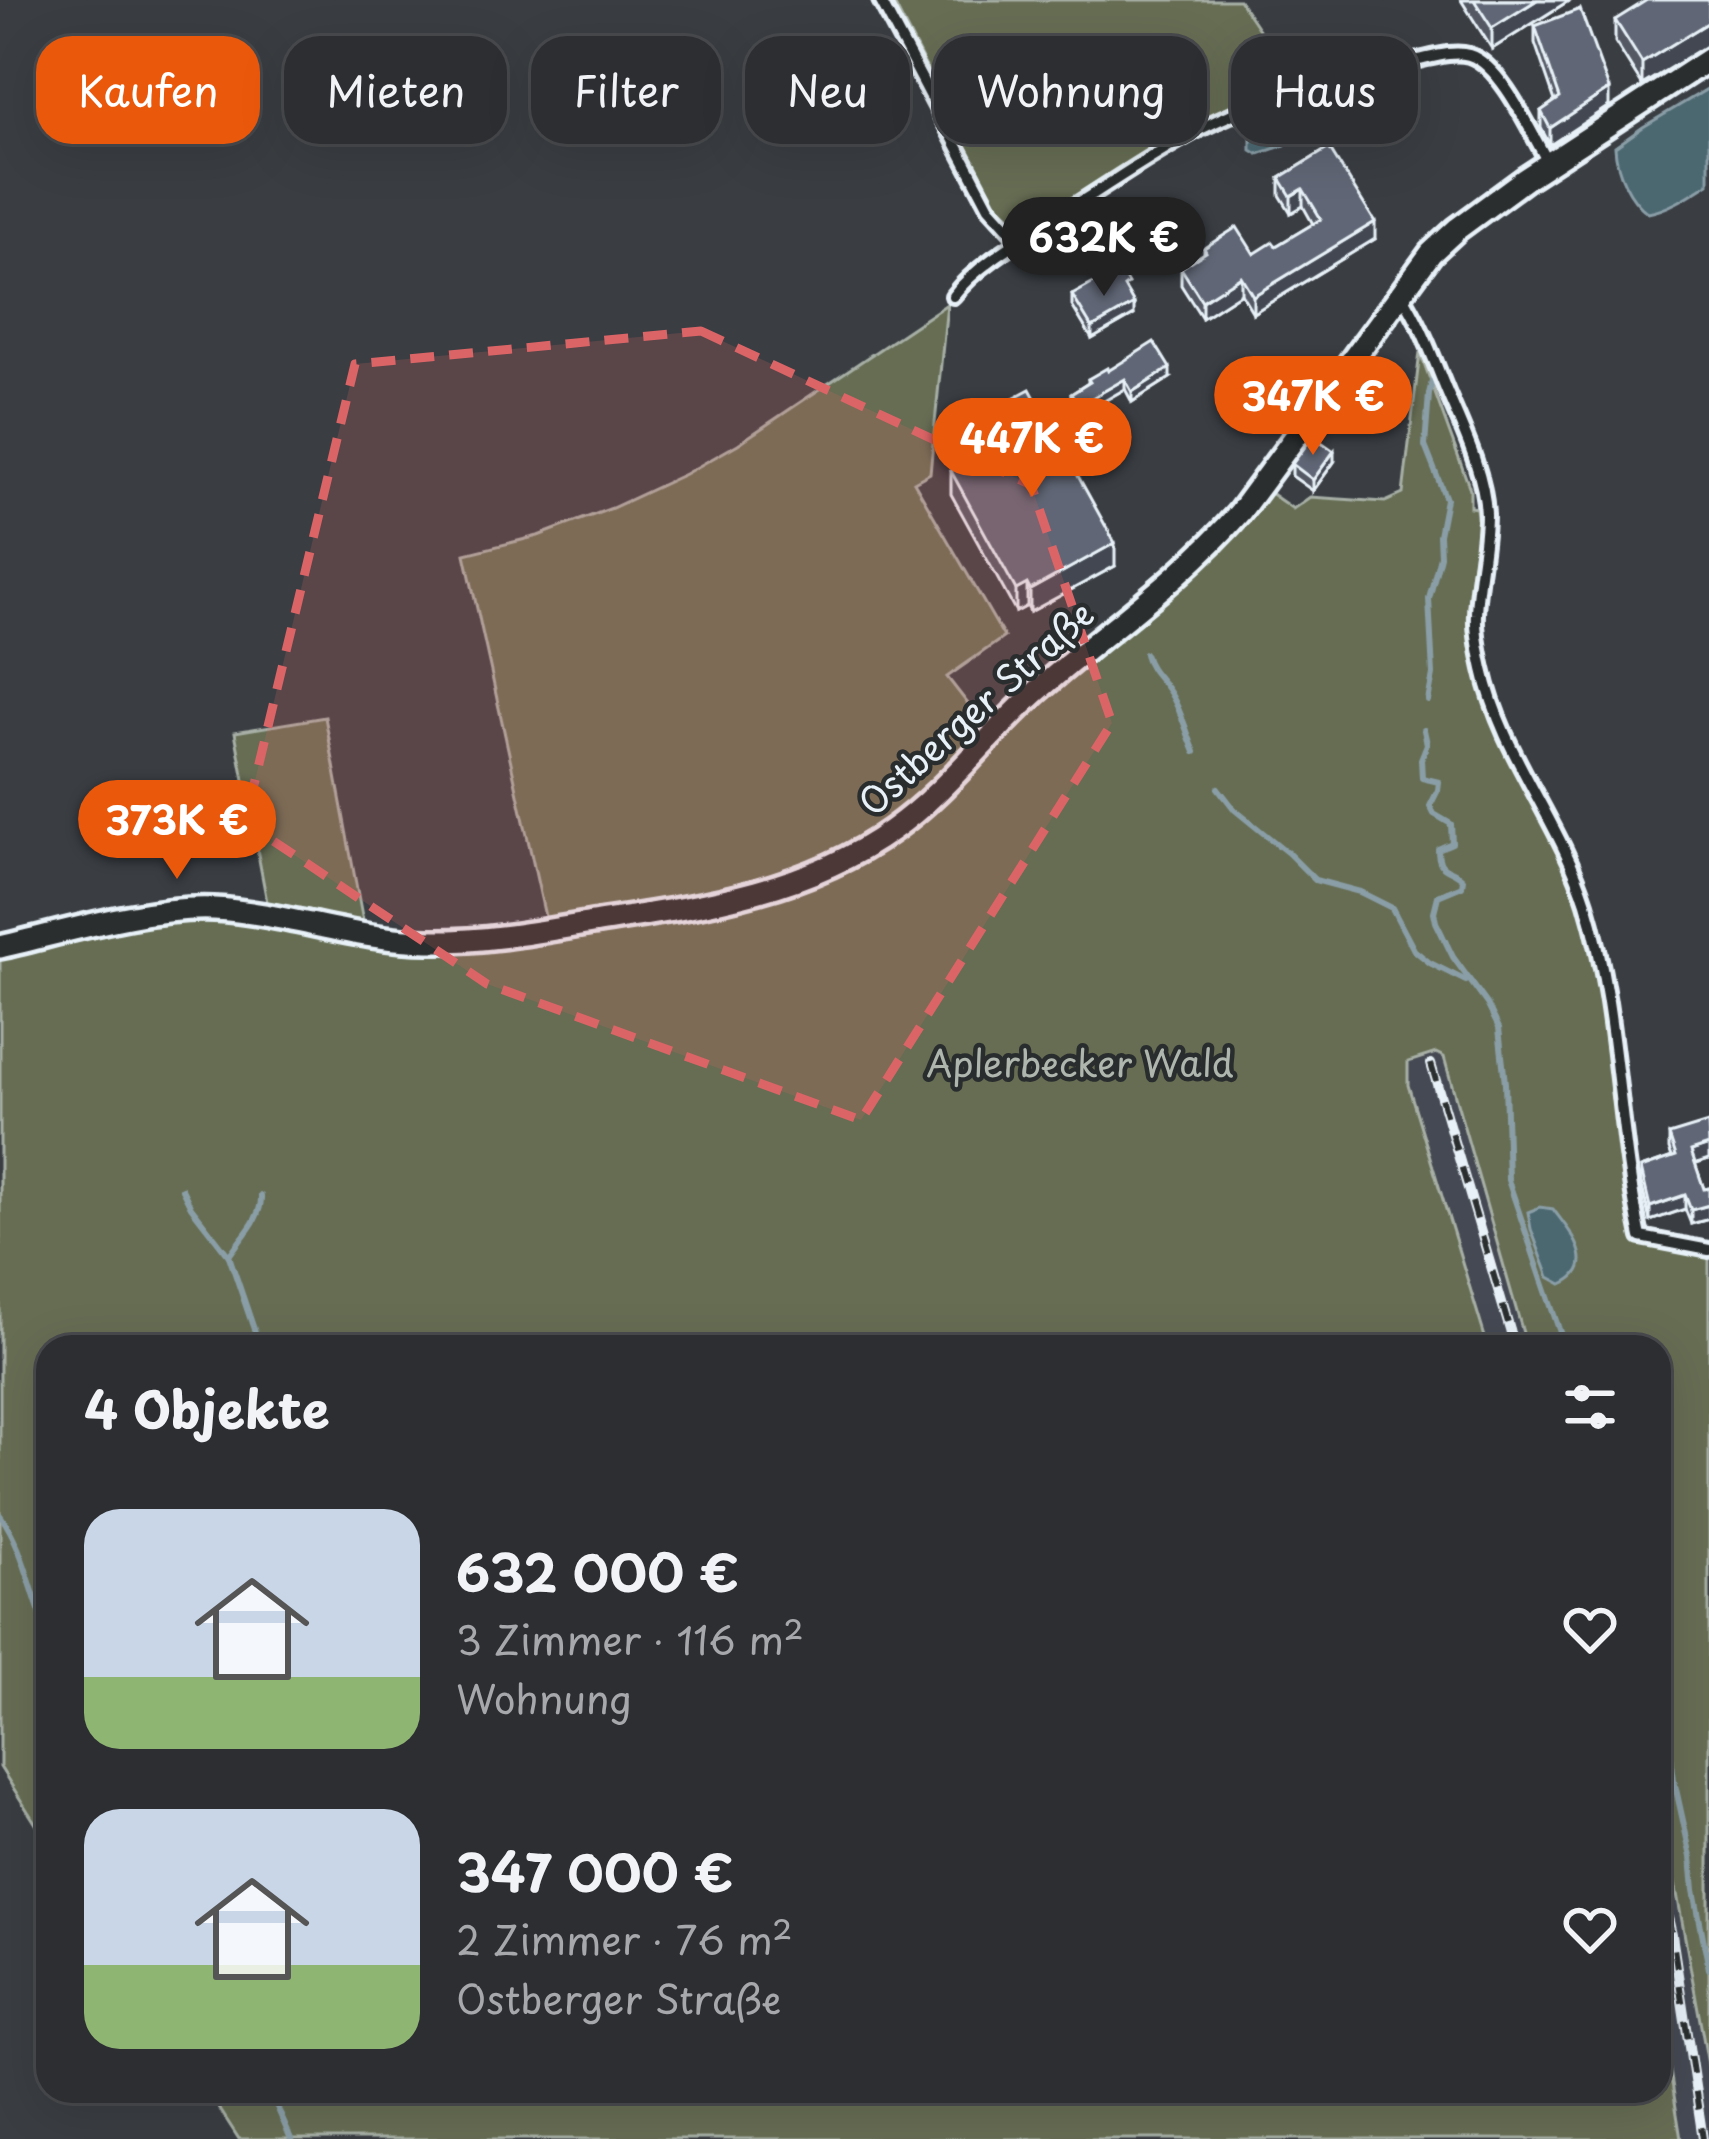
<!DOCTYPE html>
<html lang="de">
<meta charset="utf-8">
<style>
:root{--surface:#2c2e32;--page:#34363a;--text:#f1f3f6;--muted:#a6a8ac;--line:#484a4d;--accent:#ea580c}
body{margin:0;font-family:"Playpen Sans",sans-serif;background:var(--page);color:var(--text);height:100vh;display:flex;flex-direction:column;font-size:45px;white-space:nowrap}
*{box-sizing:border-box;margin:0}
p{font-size:39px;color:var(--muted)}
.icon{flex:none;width:66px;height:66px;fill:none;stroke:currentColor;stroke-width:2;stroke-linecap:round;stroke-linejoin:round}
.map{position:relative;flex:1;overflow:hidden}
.panel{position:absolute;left:36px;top:1335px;width:1635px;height:768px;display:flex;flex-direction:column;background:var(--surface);border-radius:36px;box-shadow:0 12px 48px #0002,0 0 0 3px var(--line)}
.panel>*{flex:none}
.hud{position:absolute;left:36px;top:36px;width:1638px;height:108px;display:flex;gap:24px}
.price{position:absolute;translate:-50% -102px;padding:0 27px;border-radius:42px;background:var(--accent);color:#fff;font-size:39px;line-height:78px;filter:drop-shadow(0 3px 6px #0008)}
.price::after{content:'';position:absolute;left:50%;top:72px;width:36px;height:27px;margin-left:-18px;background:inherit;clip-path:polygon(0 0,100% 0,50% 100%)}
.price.selected{background:#222;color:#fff}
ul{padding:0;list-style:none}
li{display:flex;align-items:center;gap:36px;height:300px;padding:0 48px}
li span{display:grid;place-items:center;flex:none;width:336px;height:240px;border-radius:36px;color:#555}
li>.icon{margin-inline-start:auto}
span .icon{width:144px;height:144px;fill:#fffc;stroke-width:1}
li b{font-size:51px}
h2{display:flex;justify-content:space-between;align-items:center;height:144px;padding:0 48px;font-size:51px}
.pill{padding:0 42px;border-radius:36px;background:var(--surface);box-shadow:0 12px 48px #0002,0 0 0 3px var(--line);font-size:42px;line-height:108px}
.pill.selected{background:var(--accent);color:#fff}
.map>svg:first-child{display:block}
.built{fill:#454a52}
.green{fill:#666d53;stroke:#a7afa6;stroke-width:3}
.water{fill:#4c6771;stroke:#8a9ea7;stroke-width:3}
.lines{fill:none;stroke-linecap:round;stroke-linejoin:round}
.stream{stroke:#8a9ea7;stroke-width:6}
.lane-casing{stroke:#e8f1f8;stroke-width:20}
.street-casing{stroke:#e8f1f8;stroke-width:30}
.lane{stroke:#2a2d2e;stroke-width:10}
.street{stroke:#2a2d2e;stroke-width:21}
.rail-casing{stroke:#e8f1f8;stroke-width:10}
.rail{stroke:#2a2d2e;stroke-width:6;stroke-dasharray:18;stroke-linecap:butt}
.wall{fill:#535864;stroke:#e8f1f8;stroke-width:3}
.shaded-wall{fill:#434751;stroke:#e8f1f8;stroke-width:3}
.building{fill:#606674;stroke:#e8f1f8;stroke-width:3}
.marked{fill:#db6466;fill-opacity:0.2;stroke:#db6466;stroke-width:9;stroke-dasharray:24 15;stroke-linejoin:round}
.labels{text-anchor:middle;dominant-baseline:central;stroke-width:9;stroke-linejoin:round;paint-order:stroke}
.street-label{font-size:36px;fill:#e8f1f8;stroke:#2a2d2e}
.park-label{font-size:36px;fill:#aeb6ae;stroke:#2a2d2e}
</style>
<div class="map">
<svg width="1709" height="2139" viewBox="0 0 1709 2139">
<rect width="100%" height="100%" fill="#3a3e43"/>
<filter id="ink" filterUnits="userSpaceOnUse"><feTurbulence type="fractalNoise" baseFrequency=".00833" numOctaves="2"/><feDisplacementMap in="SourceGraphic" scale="24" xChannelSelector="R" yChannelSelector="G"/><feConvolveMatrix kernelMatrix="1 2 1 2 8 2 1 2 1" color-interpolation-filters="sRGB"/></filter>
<g filter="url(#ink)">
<g class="built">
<polygon points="1436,1053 1444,1056 1527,1347 1488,1347 1408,1085 1407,1062"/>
<polygon points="1659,1816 1676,1888 1709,2070 1709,2139 1681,2139 1659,2002"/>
</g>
<g class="green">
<polygon points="892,0 1239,0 1300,90 1238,105 1037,221 1017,222 994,202"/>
<polygon points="947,304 930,473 914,482 1004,637 947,677 989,731 919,804 859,847 747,891 546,921 465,554 538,536 612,508 685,474 738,444"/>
<polygon points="1420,352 1470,489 1470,507 1476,508 1478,526 1471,580 1472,619 1481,677 1570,875 1597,960 1608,1029 1617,1134 1636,1231 1709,1252 1709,2070 1676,1888 1659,1816 1659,1347 1527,1347 1444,1057 1436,1053 1408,1062 1408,1085 1488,1347 48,1347 48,1843 0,1767 0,951 210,912 429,945 827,872 993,737 1270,493 1293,509 1310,497 1385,502 1403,494"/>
<polygon points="325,717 364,927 314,911 267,902 235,732"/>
<polygon points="1659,2002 1681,2139 239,2139 208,2091 1659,2091"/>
</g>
<g class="water">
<path d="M 1709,88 L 1709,183 C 1690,195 1670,209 1648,213 C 1629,199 1616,170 1615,147 L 1643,127 Z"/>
<polygon points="1276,124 1286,128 1289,137 1285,145 1258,154 1251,150 1251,137"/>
<path d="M 1540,1207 L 1553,1209 C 1569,1231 1602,1266 1562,1284 L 1549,1277 L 1531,1229 L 1528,1212 Z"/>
</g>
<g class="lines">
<g class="stream">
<path d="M 1145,654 C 1150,673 1163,679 1172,696 C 1182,713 1187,734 1195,752"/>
<polyline points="1428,701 1433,675 1429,599 1440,556 1439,535 1446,499 1425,446 1429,394 1433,377"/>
<path d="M 1424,730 L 1427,744 L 1421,759 L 1422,778 L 1439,782 L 1438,790 L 1430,806 L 1434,814 L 1451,824 L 1452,843 L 1438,849 C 1438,874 1451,866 1463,879 L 1462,886 L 1438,896 L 1434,912 L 1436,922 L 1453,957 L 1487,1004 L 1499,1028 L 1505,1083 L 1508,1180 L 1565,1347"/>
<polyline points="1218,788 1235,810 1288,853 1315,880 1360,892 1392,908 1414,950 1430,963 1466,981"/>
<polyline points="182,1189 191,1207 229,1256 260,1347"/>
<path d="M 229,1256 C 241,1237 262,1220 261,1196"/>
<path d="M 0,1515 C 24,1547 31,1595 48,1633"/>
<polyline points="1659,1712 1669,1739 1674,1780 1691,1857 1694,1890 1709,1969"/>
<polyline points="270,2091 291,2139"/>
</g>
<g class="lane-casing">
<g id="lane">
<polyline points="880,0 989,207 1020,241"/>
<path d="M 1401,293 C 1421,324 1433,358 1447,392 C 1463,430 1484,472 1486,514 C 1486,547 1477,581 1476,614 C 1475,632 1479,651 1483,669 C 1501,753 1560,821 1586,903 C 1619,1011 1617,1127 1641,1237 L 1709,1250"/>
<path d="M 953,296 C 978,263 1028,236 1063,213 C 1107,186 1150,155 1196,131 C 1263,97 1340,74 1414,61 C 1430,58 1453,50 1469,55 C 1502,65 1532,135 1549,164"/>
</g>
</g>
<g class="street-casing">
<path id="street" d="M 0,947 C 65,932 148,906 214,909 C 287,913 357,941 429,941 C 484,942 538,932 592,923 C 695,907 805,893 892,830 C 949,790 990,731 1043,686 C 1109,628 1182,579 1240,512 L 1431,253 L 1457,229 L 1525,179 L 1709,59"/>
</g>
<use href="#lane" class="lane"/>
<use href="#street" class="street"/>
<g class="rail-casing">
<g id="rail">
<polyline points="1431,1064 1515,1347"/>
<polyline points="1659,1879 1672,1935 1703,2139"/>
</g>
</g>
<use href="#rail" class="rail"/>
</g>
<g class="wall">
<polygon points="1461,0 1570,0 1492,49"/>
<polygon points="1709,0 1709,44 1642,85 1615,42 1615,20"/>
<polygon points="1535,26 1609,106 1550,145 1541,128 1541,111 1555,101 1535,43"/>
<polygon points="1329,148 1375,239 1253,313 1241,293 1202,318 1181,285 1181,268 1204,254 1204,248 1254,254 1276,246 1313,224 1303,206 1291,213 1280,195 1280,178"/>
<polygon points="1072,295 1128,295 1134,315 1092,339 1072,306"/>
<polygon points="1108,371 1170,378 1132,402 1125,389 1078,416 1071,404 1071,394 1088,383 1088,379"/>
<polygon points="998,406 1115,566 1030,612 1027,606 1016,612 951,494 951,471 1005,442 998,429"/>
<polygon points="1334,462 1313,491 1292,476 1292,464"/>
<polygon points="1669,1135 1709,1159 1695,1163 1704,1189 1709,1188 1709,1219 1691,1224 1685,1209 1650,1221 1641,1182 1641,1168 1672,1157 1669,1149"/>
</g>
<g class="shaded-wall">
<polygon points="1537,0 1570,0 1492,49 1492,28"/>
<polygon points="1709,22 1709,44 1642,85 1642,63"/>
<polygon points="1609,89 1609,106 1550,145 1550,128"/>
<polygon points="1303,189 1303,206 1291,213 1291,196"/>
<polygon points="1375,222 1375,239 1253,313 1253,296"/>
<polygon points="1241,276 1241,293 1202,318 1202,301"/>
<polygon points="1134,304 1134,315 1092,339 1092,328"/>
<polygon points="1170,368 1170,378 1132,402 1132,392"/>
<polygon points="1125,379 1125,389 1078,416 1078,406"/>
<polygon points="1334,451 1334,462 1313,491 1313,480"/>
<polygon points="1115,543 1115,566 1030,612 1030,590"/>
<polygon points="1027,584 1027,606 1016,612 1016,590"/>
<polygon points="1709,1145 1709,1159 1691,1165 1691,1151"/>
<polygon points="1685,1195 1685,1209 1650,1221 1650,1207"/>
<polygon points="1709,1205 1709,1219 1691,1224 1691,1210"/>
</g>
<g class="building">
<polygon points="1474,0 1537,0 1492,28"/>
<polygon points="1647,0 1709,0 1709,22 1642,63 1615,20"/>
<polygon points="1580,9 1609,89 1550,128 1541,111 1560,98 1535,26"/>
<polygon points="1329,148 1375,222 1253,296 1241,276 1202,301 1181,268 1206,252 1204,248 1237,227 1254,254 1273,242 1276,246 1321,219 1303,189 1291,196 1280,178"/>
<polygon points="1119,269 1128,284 1124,287 1134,304 1092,328 1072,295"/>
<polygon points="1154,342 1170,368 1132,392 1125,379 1078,406 1071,394 1090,382 1088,379 1107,368 1108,371"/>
<polygon points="1030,389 1115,543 1030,590 1027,584 1016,590 951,471 1014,436 998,406"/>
<polygon points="1313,436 1334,451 1313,480 1292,464"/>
<polygon points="1708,1123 1709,1145 1691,1151 1704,1189 1709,1188 1709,1205 1691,1210 1685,1195 1650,1207 1641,1168 1676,1156 1669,1135"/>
</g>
</g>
<path class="marked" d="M 701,331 L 1031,485 L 1112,723 L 861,1120 L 487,984 L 245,822 L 355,364 Z"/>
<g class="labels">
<g class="street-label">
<text transform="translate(975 707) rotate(-42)">Ostberger Straße</text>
</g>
<g class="park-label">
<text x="1080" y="1062">Aplerbecker Wald</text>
</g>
</g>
</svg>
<b class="price selected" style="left:1104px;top:299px">632K €</b>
<b class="price" style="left:1313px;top:458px">347K €</b>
<b class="price" style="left:1032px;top:500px">447K €</b>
<b class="price" style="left:177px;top:882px">373K €</b>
<div class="hud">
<a class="pill selected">Kaufen</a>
<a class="pill">Mieten</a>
<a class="pill">Filter</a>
<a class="pill">Neu</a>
<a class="pill">Wohnung</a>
<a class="pill">Haus</a>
</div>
<section class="panel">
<h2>4 Objekte<svg class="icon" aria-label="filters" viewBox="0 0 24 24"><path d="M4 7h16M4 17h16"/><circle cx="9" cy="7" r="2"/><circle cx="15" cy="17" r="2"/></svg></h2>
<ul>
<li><span style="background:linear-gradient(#c9d6e8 70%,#8fb573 0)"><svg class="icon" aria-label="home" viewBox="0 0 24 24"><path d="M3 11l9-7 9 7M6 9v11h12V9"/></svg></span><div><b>632 000 €</b><p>3 Zimmer · 116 m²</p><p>Wohnung</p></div><svg class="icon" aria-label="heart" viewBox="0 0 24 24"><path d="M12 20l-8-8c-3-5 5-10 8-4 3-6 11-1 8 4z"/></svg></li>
<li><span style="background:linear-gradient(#c9d6e8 65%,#8fb573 0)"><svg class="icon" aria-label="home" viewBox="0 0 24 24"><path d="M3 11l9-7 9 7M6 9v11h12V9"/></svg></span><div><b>347 000 €</b><p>2 Zimmer · 76 m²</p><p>Ostberger Straße</p></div><svg class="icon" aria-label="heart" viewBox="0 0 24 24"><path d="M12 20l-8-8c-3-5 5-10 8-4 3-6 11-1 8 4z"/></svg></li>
</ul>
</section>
</div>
